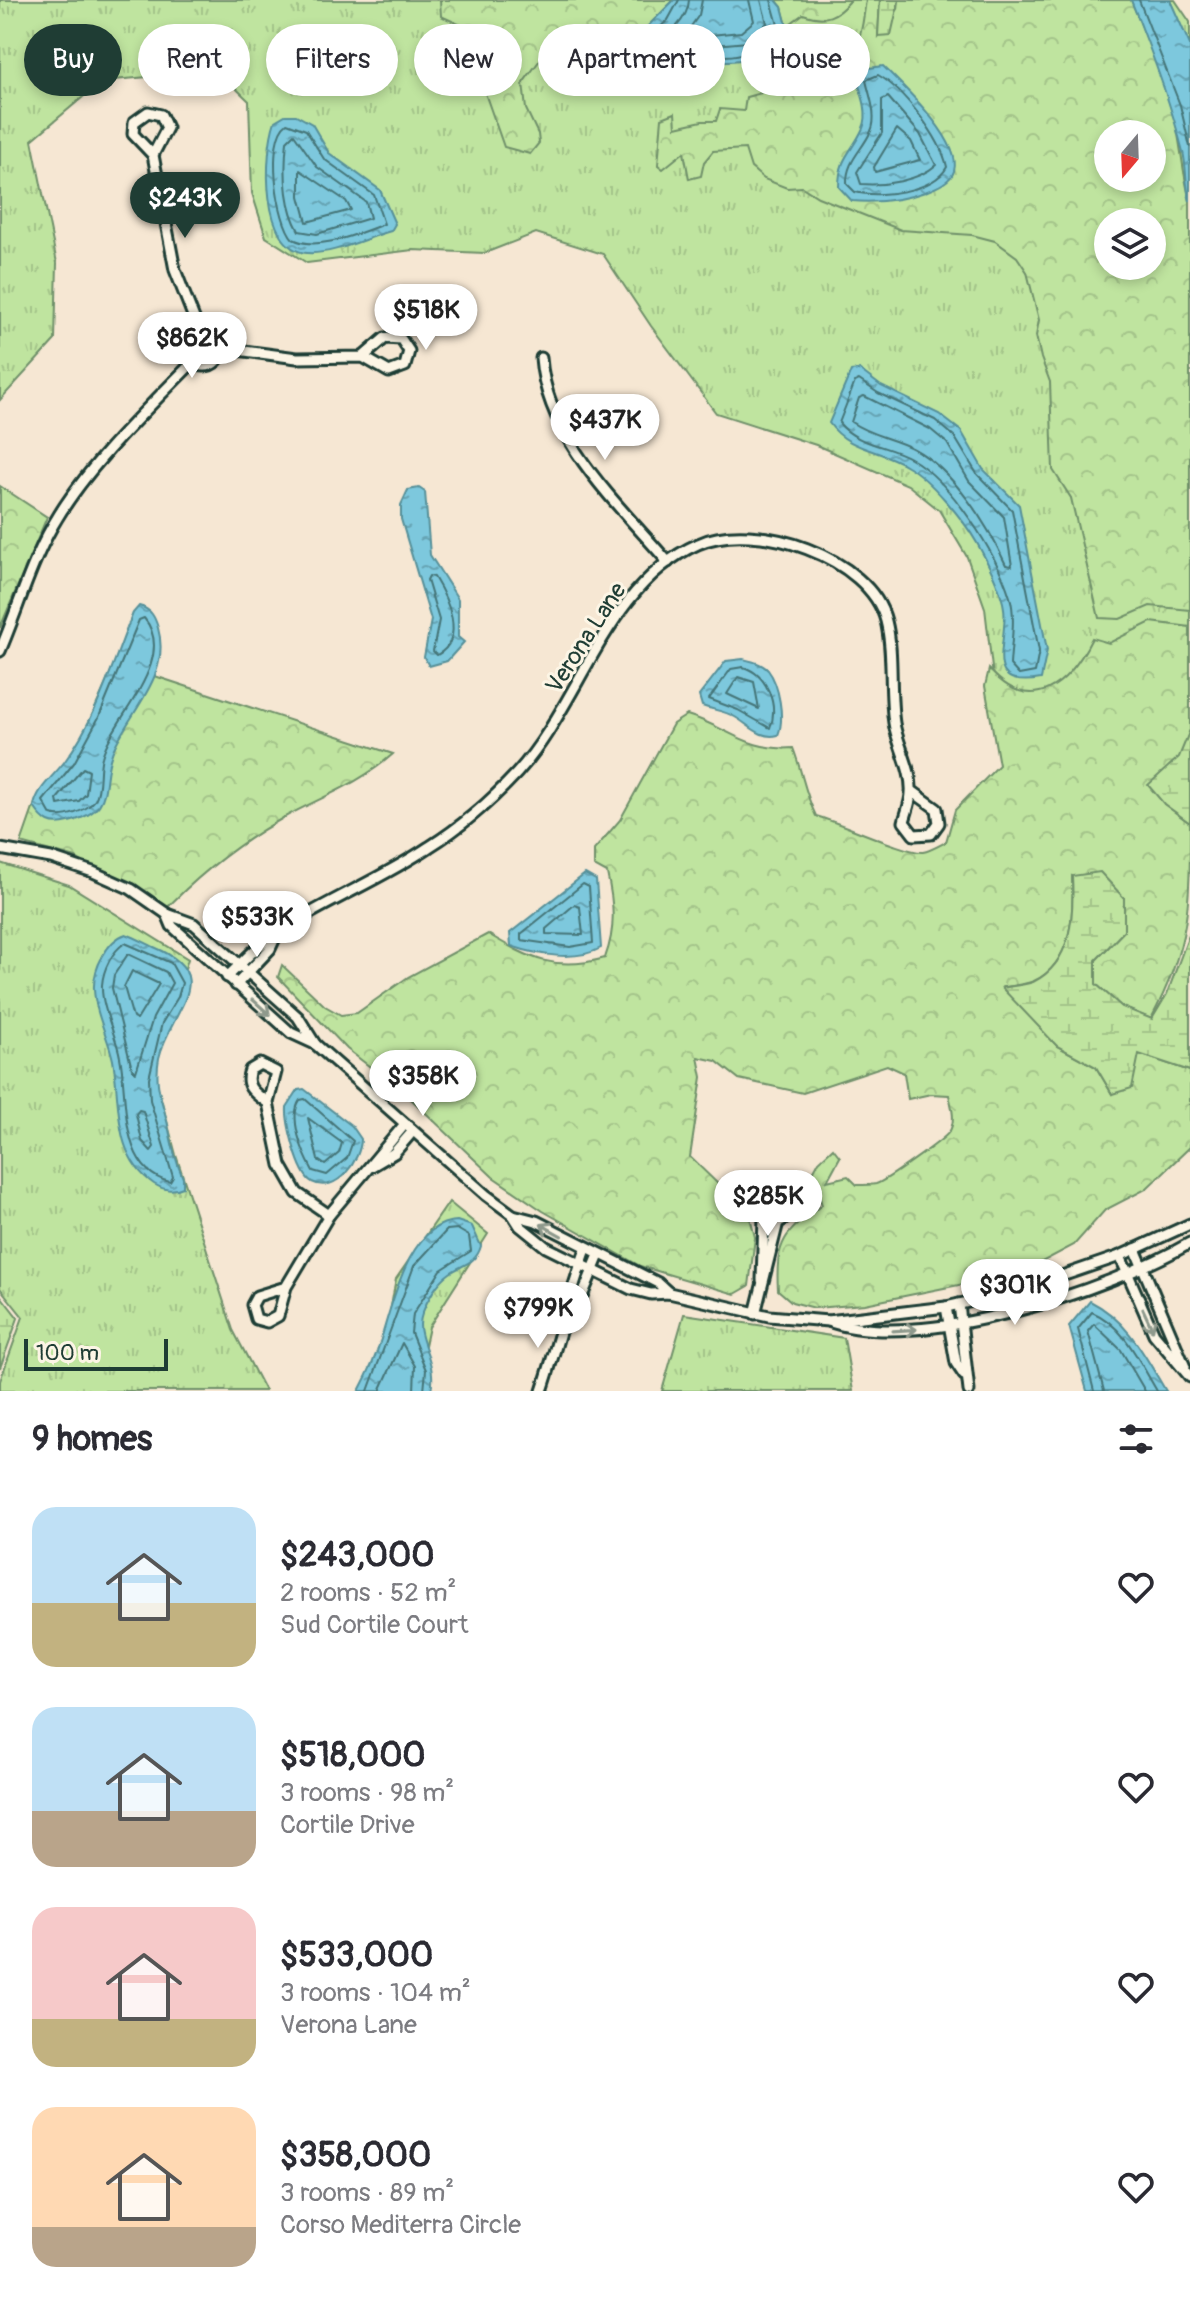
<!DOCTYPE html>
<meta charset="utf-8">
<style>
:root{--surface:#fff;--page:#f2f2f3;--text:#2b2b33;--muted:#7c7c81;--accent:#1f3d34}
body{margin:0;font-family:Pangolin,sans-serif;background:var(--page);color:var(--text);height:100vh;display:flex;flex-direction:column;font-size:30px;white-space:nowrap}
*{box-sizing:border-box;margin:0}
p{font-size:26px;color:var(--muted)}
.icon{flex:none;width:44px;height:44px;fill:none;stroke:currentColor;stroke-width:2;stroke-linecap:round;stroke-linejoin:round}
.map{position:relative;height:1391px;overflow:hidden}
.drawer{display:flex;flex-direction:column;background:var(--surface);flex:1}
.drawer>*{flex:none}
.hud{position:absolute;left:24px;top:24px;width:1142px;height:72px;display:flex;gap:16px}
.needle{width:52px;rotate:199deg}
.tools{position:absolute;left:1094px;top:120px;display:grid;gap:16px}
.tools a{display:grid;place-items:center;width:72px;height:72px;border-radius:50%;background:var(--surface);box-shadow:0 4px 12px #0003;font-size:40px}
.scale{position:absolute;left:24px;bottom:20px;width:144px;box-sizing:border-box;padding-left:8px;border:4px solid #1f3d34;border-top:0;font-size:22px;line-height:28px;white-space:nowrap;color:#1f3d34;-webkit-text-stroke:6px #fcf5e5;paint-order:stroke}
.price{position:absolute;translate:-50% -68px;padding:0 18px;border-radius:28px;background:#fff;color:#222;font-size:26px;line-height:52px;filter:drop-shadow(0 2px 4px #0008)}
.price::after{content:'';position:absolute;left:50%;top:48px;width:24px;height:18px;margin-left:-12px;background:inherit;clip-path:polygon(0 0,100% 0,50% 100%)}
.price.active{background:var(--accent);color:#fff}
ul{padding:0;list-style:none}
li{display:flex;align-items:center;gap:24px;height:200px;padding:0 32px}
li span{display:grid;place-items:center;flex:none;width:224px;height:160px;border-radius:24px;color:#555}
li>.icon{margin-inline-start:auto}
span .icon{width:96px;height:96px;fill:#fffc;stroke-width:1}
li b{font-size:34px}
h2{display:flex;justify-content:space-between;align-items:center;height:96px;padding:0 32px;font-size:34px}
.tag{padding:0 28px;border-radius:36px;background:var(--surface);box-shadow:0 4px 12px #0003;font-size:28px;line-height:72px}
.tag.active{background:var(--accent);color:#fff}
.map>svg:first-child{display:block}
.grass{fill:url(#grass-tufts);stroke:#6f906a;stroke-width:2;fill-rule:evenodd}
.forest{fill:url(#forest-crowns);stroke:#6f906a;stroke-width:2;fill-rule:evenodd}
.wetland{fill:url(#wetland-marsh);stroke:#6f906a;stroke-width:2}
.water{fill:url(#water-ripples);stroke:#579099;stroke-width:2}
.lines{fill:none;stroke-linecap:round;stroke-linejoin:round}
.shore{stroke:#457578;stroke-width:2}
.street-casing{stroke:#1f3d34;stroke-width:15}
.street{stroke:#fcf5e5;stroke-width:9}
.oneway{stroke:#8e998c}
.labels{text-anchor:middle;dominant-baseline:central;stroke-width:6;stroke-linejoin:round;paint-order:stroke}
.street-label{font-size:24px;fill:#1f3d34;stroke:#fcf5e5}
</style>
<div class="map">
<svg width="1190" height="1391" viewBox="0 0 1190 1391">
<defs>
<pattern id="grass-tufts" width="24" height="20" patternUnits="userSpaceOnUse" patternTransform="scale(2)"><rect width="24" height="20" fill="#bfe49f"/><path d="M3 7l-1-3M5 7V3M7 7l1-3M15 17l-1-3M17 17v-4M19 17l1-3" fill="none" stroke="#a4c48a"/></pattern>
<pattern id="forest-crowns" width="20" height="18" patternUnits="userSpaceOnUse" patternTransform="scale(2)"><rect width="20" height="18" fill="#bfe49f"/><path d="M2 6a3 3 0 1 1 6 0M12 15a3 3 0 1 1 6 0" fill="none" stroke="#a4c48a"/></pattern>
<pattern id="wetland-marsh" width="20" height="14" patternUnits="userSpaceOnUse" patternTransform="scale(2)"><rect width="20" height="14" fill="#bfe49f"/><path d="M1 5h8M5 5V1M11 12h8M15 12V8" fill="none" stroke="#a4c48a"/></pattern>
<pattern id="water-ripples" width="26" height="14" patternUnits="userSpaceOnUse" patternTransform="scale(2)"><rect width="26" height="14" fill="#7dc8dd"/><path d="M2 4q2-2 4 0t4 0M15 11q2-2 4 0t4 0" fill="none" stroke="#66a4b4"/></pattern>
</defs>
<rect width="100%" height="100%" fill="#f6e7d3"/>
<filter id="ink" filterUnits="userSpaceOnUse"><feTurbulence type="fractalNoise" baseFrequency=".0125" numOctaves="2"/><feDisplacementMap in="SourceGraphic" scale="16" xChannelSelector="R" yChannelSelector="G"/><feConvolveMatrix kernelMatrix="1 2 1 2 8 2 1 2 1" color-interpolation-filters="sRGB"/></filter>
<g filter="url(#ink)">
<g class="grass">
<path d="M 0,0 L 1175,0 L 1190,22 L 1190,658 L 1041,713 L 995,694 L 985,608 L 967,557 L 939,510 L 908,485 L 816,445 L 716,413 L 651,326 L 603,254 L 536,233 L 485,253 L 413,250 L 307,263 L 266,237 L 252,193 L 249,101 L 218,71 L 102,81 L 32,140 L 57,263 L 55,340 L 0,400 ZM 1108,134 L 1152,134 L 1152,178 L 1108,178 ZM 1108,222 L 1152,222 L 1152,266 L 1108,266 Z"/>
<polygon points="0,863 69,885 188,959 153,1068 176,1155 233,1330 265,1391 0,1391 0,1381 23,1317 0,1288"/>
<polygon points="449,1202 488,1234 429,1327 415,1391 360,1391 379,1372 396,1279"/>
<polygon points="684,1314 844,1338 853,1391 662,1391"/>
</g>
<g class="forest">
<polygon points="440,0 674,0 643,31 596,52 563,38 551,45 523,83 526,109 538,134 539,143 530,154 504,147 461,25 441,16"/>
<path d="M 776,0 L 851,0 C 836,17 826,22 803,14 L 787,26 L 782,7 Z"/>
<path d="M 866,0 L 880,0 L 878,36 L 898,9 L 899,0 L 1131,0 C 1145,36 1162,73 1173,110 C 1181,141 1182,171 1190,201 L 1190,610 L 1150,606 L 1120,619 L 1099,618 L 1071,498 L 1053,470 L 1050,382 L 1041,358 L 1036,336 L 1039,320 L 1027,272 L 1017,257 L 995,241 L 972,235 L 901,230 L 818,197 L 802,187 L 787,188 L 764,179 L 751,168 L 745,149 L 713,151 L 704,162 L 701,176 L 689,179 L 684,152 L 663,169 L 658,165 L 662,118 L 675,113 L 676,127 L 702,121 L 716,121 L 720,109 L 744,111 L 746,97 L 761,93 L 771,81 L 784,90 L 791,78 L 802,77 L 804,89 L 816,88 L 809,62 L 819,54 L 831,67 C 863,52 861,32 866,0 ZM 1108,134 L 1152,134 L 1152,178 L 1108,178 ZM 1108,222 L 1152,222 L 1152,266 L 1108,266 Z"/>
<polygon points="0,486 47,517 0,628"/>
<path d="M 1151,622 L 1190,627 L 1190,730 L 1164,804 L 1190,823 C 1190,906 1190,945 1151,1019 L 1122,1007 L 1096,984 L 1096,960 L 1124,931 L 1124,898 L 1072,876 C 1074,914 1073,962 1034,981 C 1025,985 1012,986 1003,987 L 1057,1046 L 1096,1067 L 1112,1094 L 1139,1054 L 1190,1071 L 1190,1147 L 1146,1189 L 1105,1210 L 1074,1245 L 1023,1272 L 865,1304 L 815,1308 L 792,1302 L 778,1290 C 775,1241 785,1232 822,1205 L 812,1174 L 819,1161 L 833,1148 L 840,1157 L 827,1181 L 848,1176 L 857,1185 C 863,1185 870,1185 876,1184 C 884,1182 945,1139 949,1132 C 956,1122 952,1107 949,1095 L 931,1094 L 908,1099 L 904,1073 L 887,1065 L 803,1093 L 739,1079 L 716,1061 L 698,1057 L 702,1077 L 690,1157 L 749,1214 L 755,1237 L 749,1286 L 735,1294 L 640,1266 L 543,1211 L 493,1177 L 410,1098 L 347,1049 L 278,977 L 282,965 L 325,1006 L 341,1015 L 357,1013 L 408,977 L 488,934 C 530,959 556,972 605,958 C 616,928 614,904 607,873 L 594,866 L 594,850 L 620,820 L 673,724 L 687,715 C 728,727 747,752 793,748 C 802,771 805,794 816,816 C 839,822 908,854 923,852 C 930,851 940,845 946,842 L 955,810 L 999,765 L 985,686 L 989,669 C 1032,718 1069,684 1092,638 L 1109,643 Z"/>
<path d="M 115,663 L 393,754 C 360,784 321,797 283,818 C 239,843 197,876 162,913 L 76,858 L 21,843 L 36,800 L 76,752 Z"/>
</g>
<g class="wetland">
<polygon points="880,0 899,0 891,35 878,36"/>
<polygon points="1190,730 1190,823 1164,804 1148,785 1179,757"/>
<path d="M 1100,872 L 1124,898 L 1124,931 L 1096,960 L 1096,984 L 1122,1007 L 1152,1019 L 1167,994 L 1190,932 L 1190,1071 L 1139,1054 L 1132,1088 L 1112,1094 L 1096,1067 L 1057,1046 L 1002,988 C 1011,986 1024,985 1033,982 C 1073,963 1074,913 1072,876 Z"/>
<polygon points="1,1296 18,1318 0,1368 0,1299"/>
</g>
<g class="water">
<path d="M 674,0 L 776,0 L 782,7 L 787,26 C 763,65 748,58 708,63 C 683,67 621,116 614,60 Z"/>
<path d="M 1131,0 L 1170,0 L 1190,45 L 1190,201 C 1185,184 1187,168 1183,152 C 1170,100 1151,50 1131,0 Z"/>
<path d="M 883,66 C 902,85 963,142 954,171 C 951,182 935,188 925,192 C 900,201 877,203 852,201 L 839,187 C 839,156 852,153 863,128 C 870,113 861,92 856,77 L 862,69 Z"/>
<path d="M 285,115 L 296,115 L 312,124 L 329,153 L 380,190 L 395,224 L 391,231 C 366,238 332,255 307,253 C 260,249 264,153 275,121 Z"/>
<path d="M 860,370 L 881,386 L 939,414 L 961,431 L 983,469 L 1019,505 L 1047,650 L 1041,679 C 975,691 1014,636 1002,599 C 997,581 986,559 977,543 C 964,520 930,479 907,466 C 880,449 849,451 829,423 L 851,371 Z"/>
<polygon points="419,488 425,492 430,555 458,599 458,637 464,642 447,661 429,666 424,657 431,620 401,519 401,505 408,490"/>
<path d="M 139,606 C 151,609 155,617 158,628 C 171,674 133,708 115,746 C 97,782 120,809 69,822 C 51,827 44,822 34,807 C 36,789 55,775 65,761 C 97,718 113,662 133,613 Z"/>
<path d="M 743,659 C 751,661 762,663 768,670 C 779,684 785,719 778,735 C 761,740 749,725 735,717 C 725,711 713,710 702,706 L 699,696 L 726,661 Z"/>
<path d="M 585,874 L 596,880 L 601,948 C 576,962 537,955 511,946 L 510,933 Z"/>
<path d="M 126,934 C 137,938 145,943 154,947 C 223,976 170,1010 159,1058 C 154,1085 162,1100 168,1125 C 172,1144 175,1160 183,1178 L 183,1187 C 172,1192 164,1190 154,1184 C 112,1155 121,1105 113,1060 C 108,1037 95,1013 94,989 C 93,969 107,940 126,934 Z"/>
<path d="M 304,1089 L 352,1126 L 361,1139 C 361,1159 337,1195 312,1182 C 298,1174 286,1122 287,1107 L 298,1090 Z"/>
<path d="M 457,1221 L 472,1226 L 481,1246 C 476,1264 463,1264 450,1273 C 437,1282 427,1300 422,1314 C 413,1337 438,1358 431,1391 L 359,1391 C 368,1374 376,1357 381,1339 C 392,1305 409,1222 457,1221 Z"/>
<path d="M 1090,1301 C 1128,1320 1145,1356 1166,1391 L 1087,1391 L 1069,1326 Z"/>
</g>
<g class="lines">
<g class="shore">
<path d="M 679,0 L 668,20 L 623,61 L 623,67 C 648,93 677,64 703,56 C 709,55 715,56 721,56 C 746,57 765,47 778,25 L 771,0"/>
<path d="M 689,0 C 688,26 655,44 637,60 L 637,66 L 660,65 L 703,46 L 748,42 L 767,23 L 761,0"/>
<polyline points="702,0 699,15 687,32 690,37 741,32 754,21 749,0"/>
<polyline points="1139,0 1180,105 1190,147"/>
<path d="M 878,75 C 903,89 941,138 947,167 C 933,192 880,198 855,192 L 847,184 C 846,161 862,151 871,131 C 878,116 869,95 866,80 Z"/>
<path d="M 888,97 L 920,134 L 936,165 C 918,181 884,186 861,184 L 857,172 L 882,133 L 882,100 Z"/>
<path d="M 287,123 L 306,130 L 324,159 L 374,195 L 384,224 C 359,233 318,252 293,239 C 277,222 265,138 287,123 Z"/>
<polygon points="897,129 911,141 920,160 875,172 874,167"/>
<path d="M 294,134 L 317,167 L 366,202 L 370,218 L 317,234 L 299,231 C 284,205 284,169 287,141 Z"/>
<polygon points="300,170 346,201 351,210 307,222 300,196"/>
<path d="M 859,380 L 878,393 L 935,420 L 954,436 L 977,474 L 1012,510 L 1039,651 L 1035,672 L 1019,675 L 1010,665 C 1011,645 1016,616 1010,597 C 996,552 951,481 910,458 C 887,445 857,445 839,423 L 855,382 Z"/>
<path d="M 864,396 L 930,429 L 947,443 L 969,481 L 1004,517 L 1012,566 L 1006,565 C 988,525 953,470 914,449 C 893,438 871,436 851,422 L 859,398 Z"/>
<path d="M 429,576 L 434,577 C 447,598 467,639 437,655 L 433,651 L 439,620 L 427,580 Z"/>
<path d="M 144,618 C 179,660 112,718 102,757 C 98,770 102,788 95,800 C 87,811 64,819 51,815 L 43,801 L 74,763 L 99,717 L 139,620 Z"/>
<path d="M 743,667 C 767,674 779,705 770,728 L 738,710 L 709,699 L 731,669 Z"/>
<polygon points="738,677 754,682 759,709 727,694"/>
<polygon points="83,768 89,771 86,794 79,801 58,805 57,799"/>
<polygon points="583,884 589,887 593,943 570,947 521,940 521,934"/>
<polygon points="574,905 580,907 583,935 546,934 546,929"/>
<path d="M 125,943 L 171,963 L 182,983 L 178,997 L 162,1023 L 149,1078 L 150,1100 L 173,1177 L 170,1182 C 118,1170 128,1096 120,1057 C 116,1034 101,1008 102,985 C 103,970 112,951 125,943 Z"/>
<polygon points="128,954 166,972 172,983 153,1018 136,1072 132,1069 112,988 114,975"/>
<polygon points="132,971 159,984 137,1020 133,1018 124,987"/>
<path d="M 305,1099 L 353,1141 L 347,1158 L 327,1175 L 313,1171 C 303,1153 288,1118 300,1100 Z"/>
<polygon points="139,1110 143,1111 154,1147 151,1151 142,1141 136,1114"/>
<polygon points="308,1118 342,1143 339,1153 325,1165 318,1160"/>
<polyline points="368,1391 414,1266 447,1230 457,1229 469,1236 471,1251 441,1270 413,1314 411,1333 426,1370 424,1391"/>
<polyline points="380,1391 402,1343 415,1366 414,1391"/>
<path d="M 1094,1391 L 1078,1329 L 1092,1312 C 1124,1325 1140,1363 1157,1391"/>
<polyline points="1104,1391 1088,1331 1094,1324 1121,1350 1145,1391"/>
</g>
<g class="street-casing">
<g id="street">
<polyline points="153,155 167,128 161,115 148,112 134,122 133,134 153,155 175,270 199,331"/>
<circle cx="204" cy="348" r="18"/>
<polyline points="222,348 297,358 363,357 389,372 405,366 409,351 401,339 385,338 363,357"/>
<path d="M 541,358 C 547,439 617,503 668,562"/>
<path d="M 0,651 C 18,609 30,565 53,525 C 86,467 146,410 193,362"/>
<polyline points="0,849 51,858 93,872 131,889 167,914 194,924 298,1017 315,1044"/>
<polyline points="167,914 172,926 291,1033 315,1044 486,1195 513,1215 536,1221 658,1283 669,1293"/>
<path d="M 227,977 C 239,966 250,953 262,944 C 314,905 376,883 429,847 C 461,827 491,801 517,773 C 581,703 606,585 698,544 C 754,518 870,557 886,621 C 894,652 889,690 894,723 C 897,744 913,771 911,793 C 911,802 906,813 904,822 L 914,835 L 931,834 L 939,823 L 937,809 L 912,791"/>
<polyline points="236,985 270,949 275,938"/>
<path d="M 268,1103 C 256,1094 243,1087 250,1070 L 260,1064 L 276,1072 L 268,1103 L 281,1165 L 297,1193 L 329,1215"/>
<polyline points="372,1166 394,1153 413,1131"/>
<circle cx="775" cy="1206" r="16"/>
<polyline points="513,1215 520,1226 546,1247 631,1289 651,1294 669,1293 769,1316 828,1321 946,1307 1018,1291 1120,1256 1190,1224"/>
<polyline points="1135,1249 1185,1367"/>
<polyline points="1120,1256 1154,1334 1190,1377"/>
<polyline points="762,1280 764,1218"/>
<polyline points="286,1287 257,1296 252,1305 256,1319 267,1322 278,1316 286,1287 329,1215 405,1124"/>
<polyline points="959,1304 969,1391"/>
<polyline points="946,1307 956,1363 964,1375"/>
<polyline points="755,1314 778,1222"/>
<polyline points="566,1321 578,1306 599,1255"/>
<path d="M 828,1321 C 918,1354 1109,1290 1190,1243"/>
<path d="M 542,1391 C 558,1343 569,1296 586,1249"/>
</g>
</g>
<use href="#street" class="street"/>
</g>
<defs><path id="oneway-shaft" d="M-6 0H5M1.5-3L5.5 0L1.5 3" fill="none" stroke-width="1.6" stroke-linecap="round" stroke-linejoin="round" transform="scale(2)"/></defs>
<g class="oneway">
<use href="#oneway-shaft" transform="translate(261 1007) rotate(42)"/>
<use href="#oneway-shaft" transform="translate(551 1230) rotate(-151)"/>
<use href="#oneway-shaft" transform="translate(1148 1320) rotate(65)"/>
<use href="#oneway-shaft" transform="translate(905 1330) rotate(-4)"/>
</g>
</g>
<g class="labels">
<g class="street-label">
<text transform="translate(586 638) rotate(-57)">Verona Lane</text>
</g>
</g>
</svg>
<div class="tools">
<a><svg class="needle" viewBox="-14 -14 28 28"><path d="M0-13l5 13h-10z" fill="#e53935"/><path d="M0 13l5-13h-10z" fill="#7c7c81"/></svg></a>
<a><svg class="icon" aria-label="layers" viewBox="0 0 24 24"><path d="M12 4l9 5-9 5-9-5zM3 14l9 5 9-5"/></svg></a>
</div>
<div class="scale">100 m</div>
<b class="price active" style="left:185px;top:240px">$243K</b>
<b class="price" style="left:426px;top:352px">$518K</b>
<b class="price" style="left:192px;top:380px">$862K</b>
<b class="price" style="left:605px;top:462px">$437K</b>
<b class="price" style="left:257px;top:959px">$533K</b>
<b class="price" style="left:423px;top:1118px">$358K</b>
<b class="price" style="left:768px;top:1238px">$285K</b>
<b class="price" style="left:1015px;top:1327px">$301K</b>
<b class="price" style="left:538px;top:1350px">$799K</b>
<div class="hud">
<a class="tag active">Buy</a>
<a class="tag">Rent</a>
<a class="tag">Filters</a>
<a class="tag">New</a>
<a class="tag">Apartment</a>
<a class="tag">House</a>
</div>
</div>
<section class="drawer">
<h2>9 homes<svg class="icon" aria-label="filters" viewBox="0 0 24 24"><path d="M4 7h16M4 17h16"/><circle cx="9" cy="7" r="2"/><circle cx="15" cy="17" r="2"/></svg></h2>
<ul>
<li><span style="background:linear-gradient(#bfe0f5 60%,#c2b280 0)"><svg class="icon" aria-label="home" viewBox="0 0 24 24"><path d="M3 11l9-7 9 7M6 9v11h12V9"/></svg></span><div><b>$243,000</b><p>2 rooms · 52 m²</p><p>Sud Cortile Court</p></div><svg class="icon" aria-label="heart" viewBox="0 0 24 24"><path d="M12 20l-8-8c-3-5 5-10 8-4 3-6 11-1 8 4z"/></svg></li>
<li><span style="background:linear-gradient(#bfe0f5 65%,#b9a48a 0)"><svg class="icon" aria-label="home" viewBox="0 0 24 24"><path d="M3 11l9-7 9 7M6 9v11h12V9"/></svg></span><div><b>$518,000</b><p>3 rooms · 98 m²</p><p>Cortile Drive</p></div><svg class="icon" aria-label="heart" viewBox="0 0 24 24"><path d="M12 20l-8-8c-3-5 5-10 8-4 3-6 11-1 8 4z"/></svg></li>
<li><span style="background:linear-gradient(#f6c9c9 70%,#c2b280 0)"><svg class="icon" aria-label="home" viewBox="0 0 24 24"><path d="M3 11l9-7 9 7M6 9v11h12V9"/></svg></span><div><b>$533,000</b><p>3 rooms · 104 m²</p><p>Verona Lane</p></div><svg class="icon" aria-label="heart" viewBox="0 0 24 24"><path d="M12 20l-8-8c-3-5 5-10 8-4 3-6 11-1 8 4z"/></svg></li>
<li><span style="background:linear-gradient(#ffd9b3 75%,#b9a48a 0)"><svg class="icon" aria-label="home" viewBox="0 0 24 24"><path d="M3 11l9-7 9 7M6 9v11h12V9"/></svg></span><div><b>$358,000</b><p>3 rooms · 89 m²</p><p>Corso Mediterra Circle</p></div><svg class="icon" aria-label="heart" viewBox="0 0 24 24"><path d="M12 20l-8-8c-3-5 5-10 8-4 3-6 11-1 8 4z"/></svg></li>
</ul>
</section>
